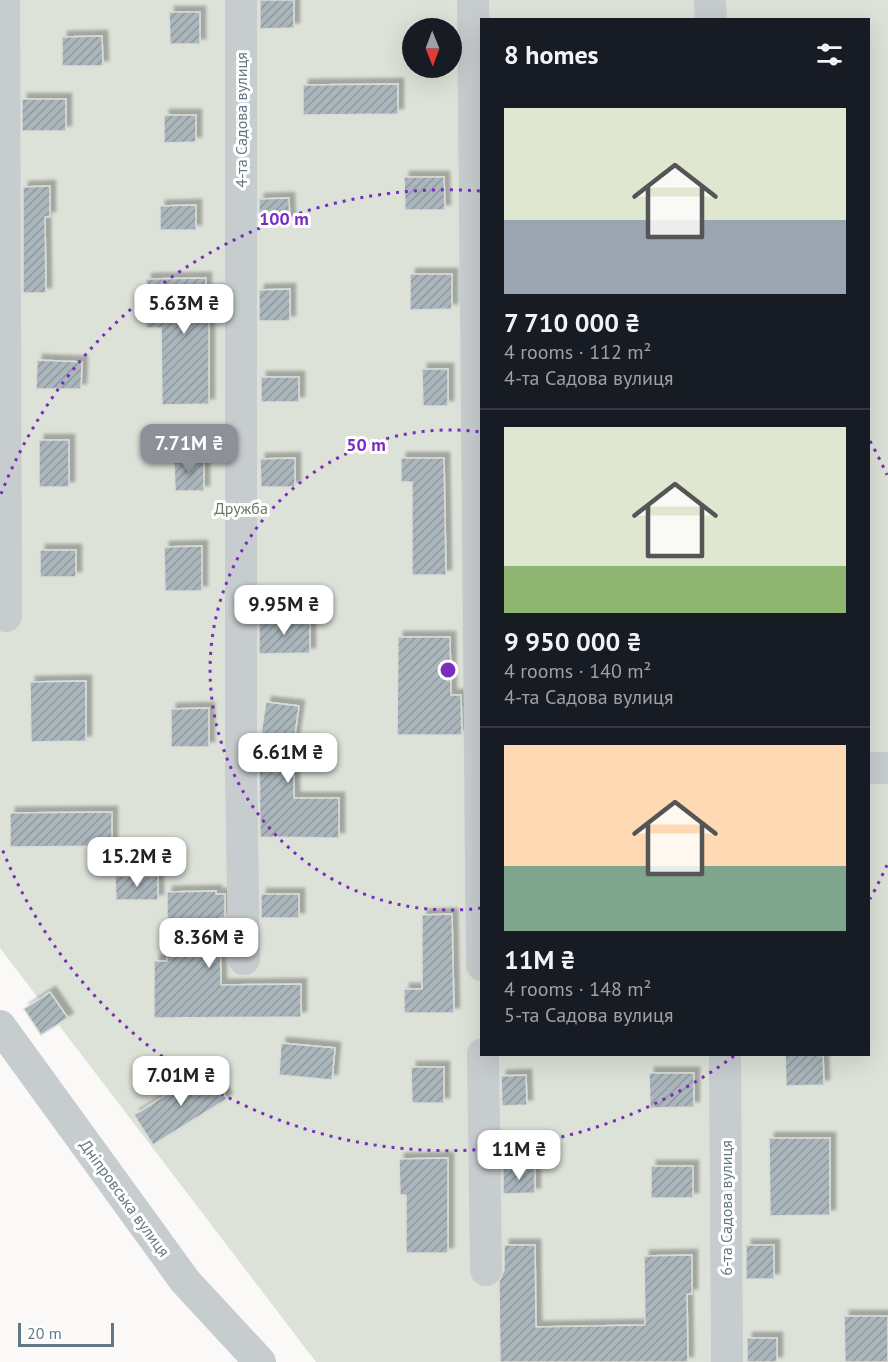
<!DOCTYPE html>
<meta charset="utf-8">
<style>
:root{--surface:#171b24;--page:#242831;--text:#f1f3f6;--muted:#9ea1a6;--line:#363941;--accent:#8c9099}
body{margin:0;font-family:"PT Sans",sans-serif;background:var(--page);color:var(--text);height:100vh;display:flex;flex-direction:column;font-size:22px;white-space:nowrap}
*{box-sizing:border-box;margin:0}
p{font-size:20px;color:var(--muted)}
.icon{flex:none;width:33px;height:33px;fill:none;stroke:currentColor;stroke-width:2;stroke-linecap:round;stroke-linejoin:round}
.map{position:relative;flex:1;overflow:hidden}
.drawer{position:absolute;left:480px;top:18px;width:390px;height:1038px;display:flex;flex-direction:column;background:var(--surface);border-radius:0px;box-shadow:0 6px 24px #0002}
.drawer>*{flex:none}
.needle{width:39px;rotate:179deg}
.buttons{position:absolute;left:402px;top:18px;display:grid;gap:12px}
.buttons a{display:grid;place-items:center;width:60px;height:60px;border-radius:50%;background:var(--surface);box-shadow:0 6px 24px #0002;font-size:30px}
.scale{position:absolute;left:18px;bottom:15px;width:96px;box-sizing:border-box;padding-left:6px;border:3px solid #627884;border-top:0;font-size:16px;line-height:21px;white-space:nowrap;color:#627884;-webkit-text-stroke:4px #fff;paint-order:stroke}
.price{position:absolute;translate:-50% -51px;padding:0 14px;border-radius:12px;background:#fff;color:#222;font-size:20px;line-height:39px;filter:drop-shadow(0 2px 3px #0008)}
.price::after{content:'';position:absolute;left:50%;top:36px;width:18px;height:14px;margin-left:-9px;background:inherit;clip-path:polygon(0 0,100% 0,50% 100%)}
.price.current{background:var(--accent);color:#fff}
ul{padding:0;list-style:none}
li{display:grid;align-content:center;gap:12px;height:318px;padding:0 24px}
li+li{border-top:2px solid var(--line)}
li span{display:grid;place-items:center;height:186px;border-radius:0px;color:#555}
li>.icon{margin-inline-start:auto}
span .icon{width:108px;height:108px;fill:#fffc;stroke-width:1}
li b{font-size:26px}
h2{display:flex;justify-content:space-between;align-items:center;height:72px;padding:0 24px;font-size:26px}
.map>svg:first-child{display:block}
.garden{fill:#dce2d8;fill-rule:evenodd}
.building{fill:url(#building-hatch);stroke:#dbdbd9;stroke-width:1.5;filter:url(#shadow)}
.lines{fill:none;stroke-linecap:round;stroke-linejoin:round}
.street{stroke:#c7cccf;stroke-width:32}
.ring{fill:none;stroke:#7b2cbf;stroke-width:3;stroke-dasharray:3 6}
.labels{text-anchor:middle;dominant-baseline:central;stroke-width:6;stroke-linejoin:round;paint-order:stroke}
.street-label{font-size:16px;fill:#627884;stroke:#fff}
.park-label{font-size:16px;fill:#687b62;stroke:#fff}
.centre{fill:#7b2cbf;stroke:#fff;stroke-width:3}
.ring-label{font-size:18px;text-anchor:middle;font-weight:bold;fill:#7b2cbf;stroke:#fff;stroke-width:6;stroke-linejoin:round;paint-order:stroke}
</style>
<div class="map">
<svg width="888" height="1362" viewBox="0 0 888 1362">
<defs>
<pattern id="building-hatch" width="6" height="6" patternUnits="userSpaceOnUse" patternTransform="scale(1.5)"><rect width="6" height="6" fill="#aab6bb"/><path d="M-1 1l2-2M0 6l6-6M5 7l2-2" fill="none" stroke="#8e999e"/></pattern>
<filter id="shadow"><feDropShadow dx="5.5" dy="-5.5" stdDeviation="1.5" flood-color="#0004"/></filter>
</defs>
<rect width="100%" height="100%" fill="#faf9f7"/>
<path class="garden" d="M 0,0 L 888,0 L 888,1362 L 316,1362 L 0,948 ZM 482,20 L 868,20 L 868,1054 L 482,1054 ZM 412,28 L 452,28 L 452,68 L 412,68 Z"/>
<g class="building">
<polygon points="260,0 294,0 294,28 260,29"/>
<polygon points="169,12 200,12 200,44 170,44"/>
<polygon points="102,36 103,66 62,66 62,37"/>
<polygon points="398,84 398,114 303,115 303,85"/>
<rect x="22" y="99" width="44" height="32"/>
<polygon points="164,115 196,115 196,142 164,143"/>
<polygon points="404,177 444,177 445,210 405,210"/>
<polygon points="50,186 50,217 45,217 46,293 23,293 23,187"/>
<polygon points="289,198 290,226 259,226 259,199"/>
<polygon points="196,205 196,230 160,230 160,206"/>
<polygon points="410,274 452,274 452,309 410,310"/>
<polygon points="206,278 206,291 223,290 223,322 209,322 209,404 162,405 161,328 146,328 146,279"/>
<polygon points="290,289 290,321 259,321 259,290"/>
<polygon points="37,360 82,362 81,389 36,389"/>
<polygon points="422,369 448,369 448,406 423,406"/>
<rect x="261" y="377" width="38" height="25"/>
<rect x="39" y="440" width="30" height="47"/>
<polygon points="295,458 295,487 261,487 260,459"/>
<polygon points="401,458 444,458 446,575 412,575 412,482 401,482"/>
<polygon points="204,459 204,491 175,491 174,460"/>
<polygon points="202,546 202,591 165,591 164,547"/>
<rect x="40" y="550" width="36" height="27"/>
<polygon points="259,619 310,619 310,653 259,654"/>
<polygon points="398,637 450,637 451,695 461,695 462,735 397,735"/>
<polygon points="86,681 86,741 31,742 30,682"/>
<polygon points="266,702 299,706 289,776 294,776 294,798 339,798 339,838 260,837 259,747"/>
<polygon points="209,708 209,747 171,747 171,709"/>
<polygon points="112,812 112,846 10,847 10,813"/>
<polygon points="115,876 158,876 158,900 116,900"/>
<polygon points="216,891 216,894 225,894 225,918 220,918 221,985 301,984 301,1017 154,1018 154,961 167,961 167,892"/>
<rect x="261" y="894" width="38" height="24"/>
<polygon points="452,914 454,1013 404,1013 404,989 422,989 422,915"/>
<polygon points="50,992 68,1018 41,1035 24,1009"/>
<polygon points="281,1043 335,1048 332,1080 279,1075"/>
<polygon points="785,1054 823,1054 824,1085 786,1086"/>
<polygon points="411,1067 444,1067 444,1103 412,1103"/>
<polygon points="208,1068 227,1099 153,1145 134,1115"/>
<polygon points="649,1073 694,1073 694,1107 650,1108"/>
<polygon points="526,1075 527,1105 502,1106 501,1076"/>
<polygon points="769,1138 830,1138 830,1215 770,1216"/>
<polygon points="448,1158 448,1253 406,1253 406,1195 400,1195 399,1159"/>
<rect x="651" y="1166" width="42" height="32"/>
<polygon points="503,1168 535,1168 535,1193 503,1194"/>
<polygon points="504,1245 535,1245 536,1327 645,1325 644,1256 692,1255 692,1294 687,1294 688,1362 500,1362 499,1282 504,1270"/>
<rect x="746" y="1245" width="28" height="34"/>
<polygon points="844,1316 888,1316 888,1362 845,1362"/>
<rect x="747" y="1338" width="30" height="24"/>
</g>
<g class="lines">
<g class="street">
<polyline points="4,0 6,616"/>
<polyline points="241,0 241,771 244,959"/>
<polyline points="473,0 482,965"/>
<polyline points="710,0 711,20"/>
<polyline points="868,768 888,768"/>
<polyline points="0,1026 185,1281 260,1362"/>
<polyline points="483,1054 486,1270"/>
<polyline points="725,1054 727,1362"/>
</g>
</g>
<g class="ring">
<path d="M481 908A240 240 0 1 1 481 432"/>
<path d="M887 865A480 480 0 0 1 870 899M734 1056A480 480 0 0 1 1 846M1 494A480 480 0 0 1 481 191M870 441A480 480 0 0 1 887 475"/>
</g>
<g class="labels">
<g class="street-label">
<text transform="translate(241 120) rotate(-90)">4-та Садова вулиця</text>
<text transform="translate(125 1198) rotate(54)">Дніпровська вулиця</text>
<text transform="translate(726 1208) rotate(-90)">6-та Садова вулиця</text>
</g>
<g class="park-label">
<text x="241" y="508">Дружба</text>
</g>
</g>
<circle cx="448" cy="670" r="9" class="centre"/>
<g class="ring-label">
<text x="284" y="225">100 m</text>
<text x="366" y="451">50 m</text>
</g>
</svg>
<div class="buttons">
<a><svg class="needle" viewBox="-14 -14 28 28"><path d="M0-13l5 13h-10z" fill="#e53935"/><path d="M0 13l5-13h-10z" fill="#9ea1a6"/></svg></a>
</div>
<div class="scale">20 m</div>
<b class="price" style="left:184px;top:335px">5.63M ₴</b>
<b class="price current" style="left:189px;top:475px">7.71M ₴</b>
<b class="price" style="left:284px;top:636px">9.95M ₴</b>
<b class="price" style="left:288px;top:784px">6.61M ₴</b>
<b class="price" style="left:137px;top:888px">15.2M ₴</b>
<b class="price" style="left:209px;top:969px">8.36M ₴</b>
<b class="price" style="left:181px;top:1107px">7.01M ₴</b>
<b class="price" style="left:519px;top:1181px">11M ₴</b>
<section class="drawer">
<h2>8 homes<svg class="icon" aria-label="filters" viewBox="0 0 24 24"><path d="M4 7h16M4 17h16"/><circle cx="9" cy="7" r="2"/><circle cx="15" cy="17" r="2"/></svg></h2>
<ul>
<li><span style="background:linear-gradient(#dfe7d0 60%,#9aa5b1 0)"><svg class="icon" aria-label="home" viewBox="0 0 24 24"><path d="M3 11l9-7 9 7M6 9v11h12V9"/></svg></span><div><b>7 710 000 ₴</b><p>4 rooms · 112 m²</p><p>4-та Садова вулиця</p></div></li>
<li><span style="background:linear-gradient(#dfe7d0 75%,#8fb573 0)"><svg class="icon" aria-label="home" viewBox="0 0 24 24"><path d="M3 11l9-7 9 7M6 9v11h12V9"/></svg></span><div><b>9 950 000 ₴</b><p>4 rooms · 140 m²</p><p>4-та Садова вулиця</p></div></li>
<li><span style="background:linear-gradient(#ffd9b3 65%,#7fa58c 0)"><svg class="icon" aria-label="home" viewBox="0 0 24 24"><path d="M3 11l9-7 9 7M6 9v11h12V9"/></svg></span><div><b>11M ₴</b><p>4 rooms · 148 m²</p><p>5-та Садова вулиця</p></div></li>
</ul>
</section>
</div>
